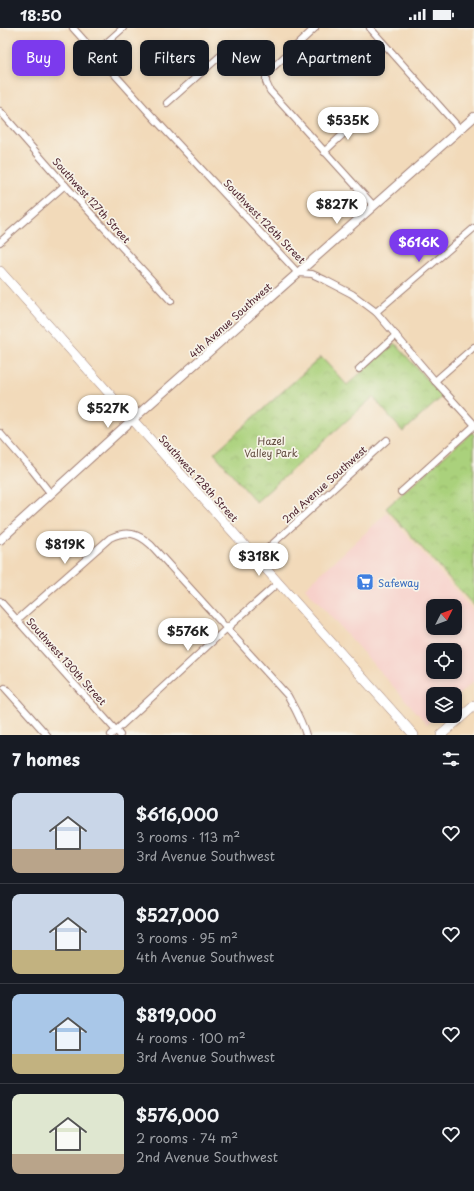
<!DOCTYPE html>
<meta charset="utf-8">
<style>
:root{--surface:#171b24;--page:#242831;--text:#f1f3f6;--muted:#9ea1a6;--line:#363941;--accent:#7c3aed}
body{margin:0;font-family:"Playpen Sans",sans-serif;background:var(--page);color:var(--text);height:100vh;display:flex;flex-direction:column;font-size:15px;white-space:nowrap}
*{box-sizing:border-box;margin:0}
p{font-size:13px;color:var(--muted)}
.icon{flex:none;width:22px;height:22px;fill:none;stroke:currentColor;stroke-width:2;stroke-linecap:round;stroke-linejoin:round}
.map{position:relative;height:707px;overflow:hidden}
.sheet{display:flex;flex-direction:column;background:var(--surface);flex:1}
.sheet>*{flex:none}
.guide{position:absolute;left:12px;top:12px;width:450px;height:36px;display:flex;gap:8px}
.needle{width:26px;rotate:48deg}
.buttons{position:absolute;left:426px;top:571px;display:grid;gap:8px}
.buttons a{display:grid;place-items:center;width:36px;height:36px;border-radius:8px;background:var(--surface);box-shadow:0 2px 6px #0003;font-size:20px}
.price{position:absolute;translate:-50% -34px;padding:0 9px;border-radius:14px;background:#fff;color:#222;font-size:13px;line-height:26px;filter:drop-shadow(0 1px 2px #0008)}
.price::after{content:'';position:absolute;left:50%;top:24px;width:12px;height:9px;margin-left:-6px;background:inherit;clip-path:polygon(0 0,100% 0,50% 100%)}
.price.active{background:var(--accent);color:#fff}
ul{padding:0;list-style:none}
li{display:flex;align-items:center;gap:12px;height:100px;padding:0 12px}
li+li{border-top:1px solid var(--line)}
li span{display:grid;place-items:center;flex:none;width:112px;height:80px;border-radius:8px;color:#555}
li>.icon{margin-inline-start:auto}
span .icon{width:48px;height:48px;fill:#fffc;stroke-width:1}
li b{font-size:17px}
h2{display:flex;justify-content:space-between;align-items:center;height:48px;padding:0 12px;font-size:17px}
.pill{padding:0 14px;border-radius:8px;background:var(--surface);box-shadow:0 2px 6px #0003;font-size:14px;line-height:36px}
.pill.active{background:var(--accent);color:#fff}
.status{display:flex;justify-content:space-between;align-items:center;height:28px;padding:0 20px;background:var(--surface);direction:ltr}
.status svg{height:11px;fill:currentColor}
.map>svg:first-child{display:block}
.built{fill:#f7d0ca;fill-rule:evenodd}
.park{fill:url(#park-crowns);stroke:#7a7853}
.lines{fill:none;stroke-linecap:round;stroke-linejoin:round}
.minor-casing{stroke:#9e7c72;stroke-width:8}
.tertiary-casing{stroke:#9e7c72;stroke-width:10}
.secondary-casing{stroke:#9e7c72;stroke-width:10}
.minor{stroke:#fff;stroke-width:6}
.tertiary{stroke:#fff;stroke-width:8}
.secondary{stroke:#fff;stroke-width:9}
.labels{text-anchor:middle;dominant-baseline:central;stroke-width:3.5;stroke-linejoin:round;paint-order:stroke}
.street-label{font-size:10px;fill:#4a1f2b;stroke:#f7f3e8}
.park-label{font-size:10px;fill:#624c3f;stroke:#f7f3e8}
.shop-label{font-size:10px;fill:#366cbe;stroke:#f7f3e8;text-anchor:start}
</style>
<div class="status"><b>18:50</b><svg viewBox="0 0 49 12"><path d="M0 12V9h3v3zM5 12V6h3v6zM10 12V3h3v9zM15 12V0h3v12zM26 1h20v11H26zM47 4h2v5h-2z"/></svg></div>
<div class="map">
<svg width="474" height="707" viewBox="0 0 474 707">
<defs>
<pattern id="park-crowns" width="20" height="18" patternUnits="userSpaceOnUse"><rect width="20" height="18" fill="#aad17b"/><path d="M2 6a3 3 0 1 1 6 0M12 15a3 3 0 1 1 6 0" fill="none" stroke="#94b36a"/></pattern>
</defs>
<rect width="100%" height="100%" fill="#f7f3e8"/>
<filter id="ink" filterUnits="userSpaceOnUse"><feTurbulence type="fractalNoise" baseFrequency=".025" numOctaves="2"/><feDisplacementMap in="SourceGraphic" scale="8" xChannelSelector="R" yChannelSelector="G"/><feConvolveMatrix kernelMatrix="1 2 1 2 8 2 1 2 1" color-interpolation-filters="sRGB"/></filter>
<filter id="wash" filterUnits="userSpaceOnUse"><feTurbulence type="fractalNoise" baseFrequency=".012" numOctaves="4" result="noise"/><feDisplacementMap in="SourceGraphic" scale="16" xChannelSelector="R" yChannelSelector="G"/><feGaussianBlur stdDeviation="0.9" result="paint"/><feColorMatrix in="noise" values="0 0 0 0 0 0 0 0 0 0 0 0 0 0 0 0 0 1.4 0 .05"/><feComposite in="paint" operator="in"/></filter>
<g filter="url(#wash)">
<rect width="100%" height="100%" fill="#f2daba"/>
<path class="built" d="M 387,485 L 474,583 L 474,653 L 455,670 L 455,666 L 433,666 L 433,688 L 436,688 L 427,696 L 305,560 ZM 433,578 L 455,578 L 455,600 L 433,600 ZM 433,622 L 455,622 L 455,644 L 433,644 Z"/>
<g class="park">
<polygon points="395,315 442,369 403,404 373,369 256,474 214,425 321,329 347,357"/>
<polygon points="472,404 474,407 474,578 386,480"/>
</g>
</g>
<g filter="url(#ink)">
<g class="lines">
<g class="minor-casing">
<g id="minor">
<polyline points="73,0 152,88 298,245 312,246 325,252 352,266 376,284 435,353 474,396"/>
<polyline points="370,0 460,101"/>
<polyline points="95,25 123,0"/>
<polyline points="266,46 266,54 270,63 374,178"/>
<polyline points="266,46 315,0"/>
<polyline points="167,75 228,21 234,20 238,21 258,42 266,46"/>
<polyline points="0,83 64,156 171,273"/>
<polyline points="324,124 354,96 366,91"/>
<polyline points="0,214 65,157"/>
<polyline points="376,284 474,200"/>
<polyline points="359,341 396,307"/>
<polyline points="435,353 474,319"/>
<polyline points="0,405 32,442 51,466"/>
<polyline points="401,464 474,398"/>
<polyline points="257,530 387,412"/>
<polyline points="0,573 120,707"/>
<path d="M 17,592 L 110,510 C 127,502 138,505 151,517 L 288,668 C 295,681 302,693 306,707"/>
<polyline points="5,660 47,707"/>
<polyline points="111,707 226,601 278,555"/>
</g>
</g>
<g class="tertiary-casing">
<polyline id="tertiary" points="0,512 133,391 474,89"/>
</g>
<g class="secondary-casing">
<g id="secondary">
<polyline points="0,243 414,707"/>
<polyline points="441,707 474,678"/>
</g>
</g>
<use href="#minor" class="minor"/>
<use href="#tertiary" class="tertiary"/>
<use href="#secondary" class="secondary"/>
</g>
</g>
<defs>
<g id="supermarket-square" transform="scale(0.9)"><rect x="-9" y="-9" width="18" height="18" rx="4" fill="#3f7fe0" stroke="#f7f3e8"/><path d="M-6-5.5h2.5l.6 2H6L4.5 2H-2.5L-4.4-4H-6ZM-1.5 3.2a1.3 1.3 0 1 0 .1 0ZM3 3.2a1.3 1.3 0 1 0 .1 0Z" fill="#fff"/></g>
</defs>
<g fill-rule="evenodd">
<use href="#supermarket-square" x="365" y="554"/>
</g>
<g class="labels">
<g class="street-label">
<text transform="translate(92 172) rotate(48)">Southwest 127th Street</text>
<text transform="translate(265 193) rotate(46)">Southwest 126th Street</text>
<text transform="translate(230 292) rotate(-42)">4th Avenue Southwest</text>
<text transform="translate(199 450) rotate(48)">Southwest 128th Street</text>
<text transform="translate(324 456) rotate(-42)">2nd Avenue Southwest</text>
<text transform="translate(67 633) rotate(48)">Southwest 130th Street</text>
</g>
<g class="park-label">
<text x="271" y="412">Hazel<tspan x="271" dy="12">Valley Park</tspan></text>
</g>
<g class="shop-label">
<text x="378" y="554">Safeway</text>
</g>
</g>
</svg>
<div class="buttons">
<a><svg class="needle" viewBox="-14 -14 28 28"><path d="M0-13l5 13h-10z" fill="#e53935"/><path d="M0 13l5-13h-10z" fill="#9ea1a6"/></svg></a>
<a><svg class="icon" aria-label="locate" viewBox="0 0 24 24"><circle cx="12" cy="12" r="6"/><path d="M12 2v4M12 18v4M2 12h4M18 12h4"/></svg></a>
<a><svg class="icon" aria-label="layers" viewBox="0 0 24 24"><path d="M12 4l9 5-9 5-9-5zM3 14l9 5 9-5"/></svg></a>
</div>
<b class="price" style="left:348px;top:113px">$535K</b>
<b class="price" style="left:337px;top:197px">$827K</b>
<b class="price active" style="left:419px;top:235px">$616K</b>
<b class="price" style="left:108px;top:401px">$527K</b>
<b class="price" style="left:65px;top:537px">$819K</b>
<b class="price" style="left:259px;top:549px">$318K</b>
<b class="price" style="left:188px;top:624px">$576K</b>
<div class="guide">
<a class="pill active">Buy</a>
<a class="pill">Rent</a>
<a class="pill">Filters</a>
<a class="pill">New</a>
<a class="pill">Apartment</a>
</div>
</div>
<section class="sheet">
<h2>7 homes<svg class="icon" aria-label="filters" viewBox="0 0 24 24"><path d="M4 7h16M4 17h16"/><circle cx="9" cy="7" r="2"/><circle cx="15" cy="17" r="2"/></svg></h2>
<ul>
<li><span style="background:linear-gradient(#c9d6e8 70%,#b9a48a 0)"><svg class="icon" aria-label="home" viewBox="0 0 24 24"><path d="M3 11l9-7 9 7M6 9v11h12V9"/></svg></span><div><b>$616,000</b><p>3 rooms · 113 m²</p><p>3rd Avenue Southwest</p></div><svg class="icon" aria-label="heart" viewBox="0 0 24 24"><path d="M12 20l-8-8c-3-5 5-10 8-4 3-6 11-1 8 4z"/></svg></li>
<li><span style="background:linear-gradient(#c9d6e8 70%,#c2b280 0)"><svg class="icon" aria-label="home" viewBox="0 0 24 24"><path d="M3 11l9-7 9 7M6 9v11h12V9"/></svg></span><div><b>$527,000</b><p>3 rooms · 95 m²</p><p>4th Avenue Southwest</p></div><svg class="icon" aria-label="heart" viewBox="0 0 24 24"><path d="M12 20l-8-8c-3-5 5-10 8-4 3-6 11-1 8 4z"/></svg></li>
<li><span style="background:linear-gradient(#a9c7e8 75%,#c2b280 0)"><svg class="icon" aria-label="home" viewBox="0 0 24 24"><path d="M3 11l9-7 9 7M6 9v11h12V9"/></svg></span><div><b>$819,000</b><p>4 rooms · 100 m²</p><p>3rd Avenue Southwest</p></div><svg class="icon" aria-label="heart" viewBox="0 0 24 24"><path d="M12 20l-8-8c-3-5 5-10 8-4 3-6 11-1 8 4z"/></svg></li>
<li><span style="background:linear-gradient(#dfe7d0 75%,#b9a48a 0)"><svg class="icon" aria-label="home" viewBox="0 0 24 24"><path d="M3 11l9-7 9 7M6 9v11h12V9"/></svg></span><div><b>$576,000</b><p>2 rooms · 74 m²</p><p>2nd Avenue Southwest</p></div><svg class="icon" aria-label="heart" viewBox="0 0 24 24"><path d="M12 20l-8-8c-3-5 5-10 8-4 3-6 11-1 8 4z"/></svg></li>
</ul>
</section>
